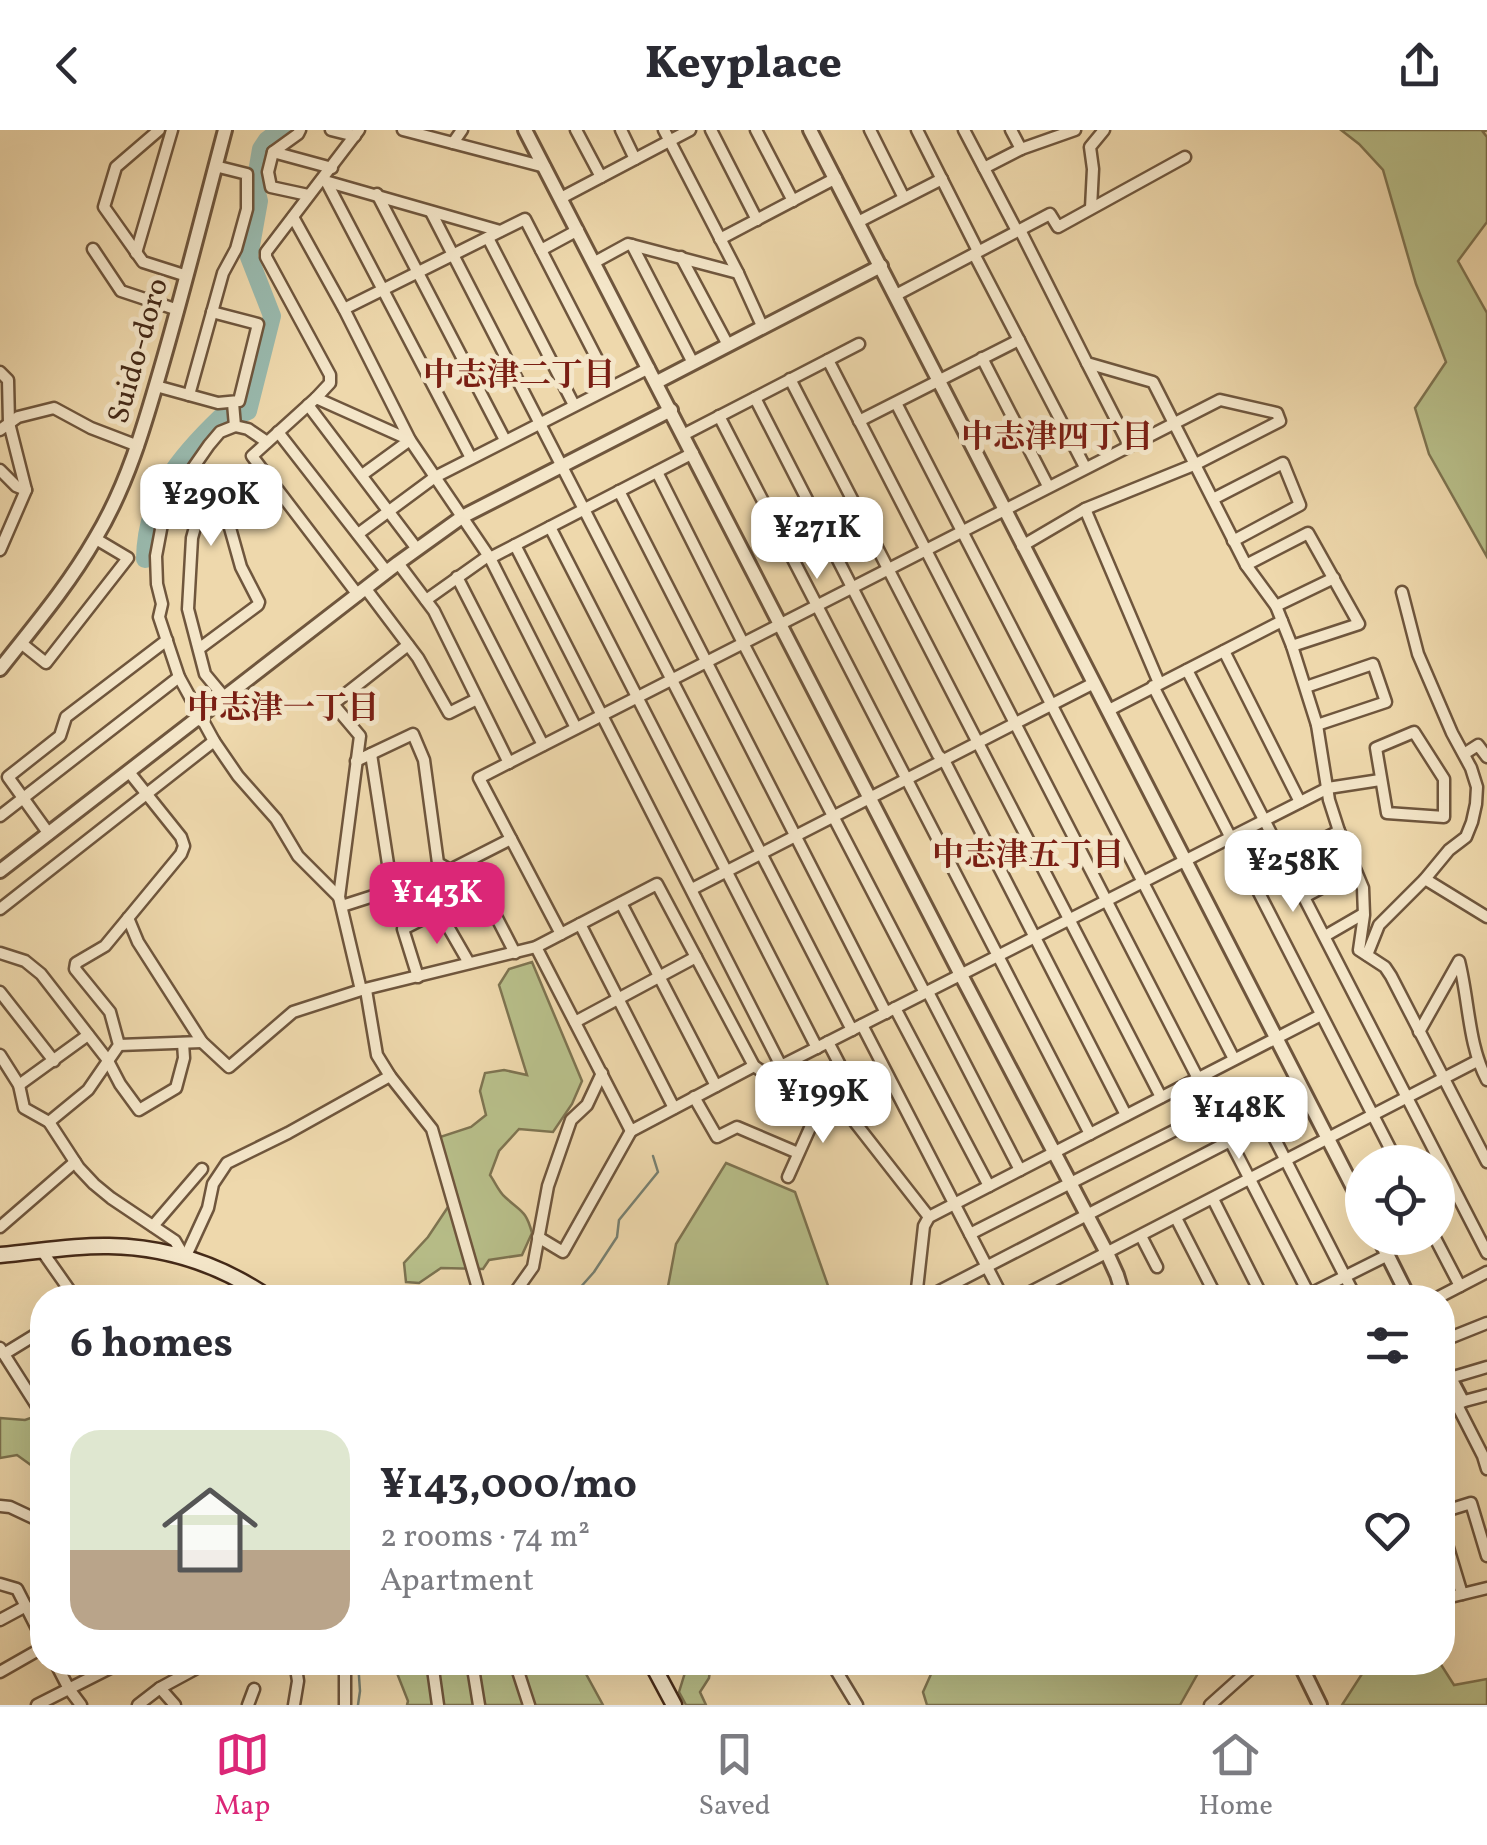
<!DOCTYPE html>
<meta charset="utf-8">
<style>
:root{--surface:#fff;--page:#f7f7f7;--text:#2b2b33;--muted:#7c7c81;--line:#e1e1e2;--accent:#db2777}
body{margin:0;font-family:Vollkorn,"Noto Serif JP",serif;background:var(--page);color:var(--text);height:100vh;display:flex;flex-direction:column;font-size:38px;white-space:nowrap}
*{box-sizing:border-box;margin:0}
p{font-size:32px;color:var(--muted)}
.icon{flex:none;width:55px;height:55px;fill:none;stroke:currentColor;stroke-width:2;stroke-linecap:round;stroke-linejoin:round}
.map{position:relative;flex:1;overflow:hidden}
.details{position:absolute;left:30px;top:1155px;width:1425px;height:390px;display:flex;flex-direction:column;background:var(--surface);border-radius:40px;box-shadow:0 10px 40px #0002}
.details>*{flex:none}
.tools{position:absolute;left:1345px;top:1015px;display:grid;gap:20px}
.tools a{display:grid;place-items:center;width:110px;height:110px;border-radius:50%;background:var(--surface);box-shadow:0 10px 40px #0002;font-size:50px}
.price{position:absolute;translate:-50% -85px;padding:0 22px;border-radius:20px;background:#fff;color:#222;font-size:32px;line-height:65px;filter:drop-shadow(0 2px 5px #0008)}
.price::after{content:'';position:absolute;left:50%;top:60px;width:30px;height:22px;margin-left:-15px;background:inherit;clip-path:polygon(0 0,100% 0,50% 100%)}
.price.on{background:var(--accent);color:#fff}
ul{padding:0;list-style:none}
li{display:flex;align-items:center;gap:30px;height:250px;padding:0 40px}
li span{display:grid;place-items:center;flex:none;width:280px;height:200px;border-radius:30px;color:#555}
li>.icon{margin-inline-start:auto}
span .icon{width:120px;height:120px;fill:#fffc;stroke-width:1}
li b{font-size:42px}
h2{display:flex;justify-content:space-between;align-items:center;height:120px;padding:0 40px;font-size:42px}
header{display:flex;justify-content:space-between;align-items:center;height:130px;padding:0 40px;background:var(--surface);font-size:45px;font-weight:800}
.tab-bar{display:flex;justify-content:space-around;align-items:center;height:140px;border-top:2px solid var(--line);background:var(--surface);font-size:28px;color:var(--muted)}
.tab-bar a{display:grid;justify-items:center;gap:5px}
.tab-bar .on{color:var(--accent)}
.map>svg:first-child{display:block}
.green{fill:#b8bf8a;stroke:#7e7451;stroke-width:2.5}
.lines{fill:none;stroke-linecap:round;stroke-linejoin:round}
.stream{stroke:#778071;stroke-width:2.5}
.river{stroke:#99b9ad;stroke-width:18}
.minor-casing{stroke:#6f563d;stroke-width:15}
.tertiary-casing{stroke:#6f563d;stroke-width:18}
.secondary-casing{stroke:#452a18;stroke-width:19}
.minor{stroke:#f4e6c9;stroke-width:10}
.tertiary{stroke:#f4e6c9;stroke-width:12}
.secondary{stroke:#f4e6c9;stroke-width:14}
.labels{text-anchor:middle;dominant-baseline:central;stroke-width:10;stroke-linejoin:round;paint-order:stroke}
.street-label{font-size:30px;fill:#452a18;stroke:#f4e6c9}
.neighbourhood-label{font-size:32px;font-weight:bold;fill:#7a1f14;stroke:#f4e6c9}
</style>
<header><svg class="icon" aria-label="back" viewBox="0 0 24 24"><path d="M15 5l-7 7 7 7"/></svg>Keyplace<svg class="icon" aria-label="share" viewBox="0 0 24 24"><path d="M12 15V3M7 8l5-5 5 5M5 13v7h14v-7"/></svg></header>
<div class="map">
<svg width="1487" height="1575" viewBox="0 0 1487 1575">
<rect width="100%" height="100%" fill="#eed8ac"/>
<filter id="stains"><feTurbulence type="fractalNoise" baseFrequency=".002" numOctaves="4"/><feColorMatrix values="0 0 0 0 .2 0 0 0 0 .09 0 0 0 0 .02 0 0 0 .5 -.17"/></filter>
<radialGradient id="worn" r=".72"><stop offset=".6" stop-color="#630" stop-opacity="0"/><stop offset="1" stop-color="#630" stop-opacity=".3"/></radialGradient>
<g class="green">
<polygon points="1341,0 1487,0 1483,2 1487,7 1487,92 1458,131 1487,183 1487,427 1429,324 1415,278 1446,232 1416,154 1383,40 1359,14"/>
<path d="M 532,832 L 582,951 L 572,974 L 553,1002 L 519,999 L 499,1021 L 490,1045 C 495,1052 499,1062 505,1067 C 521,1082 526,1080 532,1103 L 522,1125 L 489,1130 L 483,1139 L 441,1138 L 419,1153 L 406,1152 L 404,1133 L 428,1107 L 456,1065 L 440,1007 L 471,997 L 486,985 L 480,961 L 485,943 L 504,940 L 527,945 L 499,855 L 509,839 Z"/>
<polygon points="726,1033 795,1062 832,1167 666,1167 676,1114"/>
<polygon points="42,1284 42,1343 17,1325 0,1328 0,1288 25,1290"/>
<polygon points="393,1533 580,1533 603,1575 407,1575 408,1571"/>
<polygon points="688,1533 711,1533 709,1548 700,1562 706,1575 686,1575 679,1562"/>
<polygon points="1072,1533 1074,1535 1078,1532 1186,1533 1197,1545 1180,1575 927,1575 923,1562 936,1533"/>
<polygon points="1369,1533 1440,1533 1454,1555 1487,1549 1487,1575 1342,1575"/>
</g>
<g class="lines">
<g class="stream">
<polyline points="571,1168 594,1142 617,1107 619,1090 658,1042 653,1026"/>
<polyline points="358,1575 360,1561 358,1532"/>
</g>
<path class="river" d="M 145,429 C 146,366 179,327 222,286 L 239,285 L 248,281 L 272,186 L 249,127 L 259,71 L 255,54 L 261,19 L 267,10 L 281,0"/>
<g class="minor-casing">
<g id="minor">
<polyline points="159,0 116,37 104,77 143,132 187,146"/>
<polyline points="300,0 298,4 273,22 268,42 271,57 308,65"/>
<polyline points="331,0 355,6"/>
<polyline points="403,0 545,37"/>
<polyline points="576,0 601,47"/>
<polyline points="621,0 635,29"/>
<polyline points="664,0 738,143 763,198"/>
<polyline points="711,0 757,90"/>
<polyline points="756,0 793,71"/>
<polyline points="870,0 904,68"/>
<polyline points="917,0 978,121"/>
<polyline points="964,0 1017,101"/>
<polyline points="1011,0 1021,19"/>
<polyline points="453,13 462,0"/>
<polyline points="273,22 332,38"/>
<polyline points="984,38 1021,19 1075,0"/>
<polyline points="325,51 500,101"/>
<polyline points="327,53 471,328"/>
<polyline points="377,64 505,310"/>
<polyline points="561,68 690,0"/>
<polyline points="1091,78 1093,39 1090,17 1104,0"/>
<polyline points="431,82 852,900"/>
<polyline points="293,87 344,179 410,310 490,428 576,598"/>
<polyline points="858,92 942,49"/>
<polyline points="1020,100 1087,233 1153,252 1246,435 1276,476 1292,516 1317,595 1329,670 1339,701 1363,758 1364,785 1359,820 1385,837 1391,846 1487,1032"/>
<polyline points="488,108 574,275"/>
<polyline points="720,109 836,48"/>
<polyline points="632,115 693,233"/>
<polyline points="93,119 121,161 178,180"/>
<polyline points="541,120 578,100"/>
<polyline points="136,123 172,0"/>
<polyline points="974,124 1085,337"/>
<polyline points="681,127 728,215"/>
<polyline points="595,132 628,114 738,143"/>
<polyline points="896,165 1050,84 1058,97 1185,27"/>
<polyline points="344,179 525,89 611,256"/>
<polyline points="982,228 1048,356"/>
<polyline points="828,230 1311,1168"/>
<polyline points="1087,233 1129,315"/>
<polyline points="0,242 8,250 9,293 26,360 0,420"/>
<polyline points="790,249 1161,967"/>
<polyline points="156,256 218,273 239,271 258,194 212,182"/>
<polyline points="189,265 223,143 236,119 247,79 247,44 215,36"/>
<polyline points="316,268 330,253 330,245 266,127 266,122 359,0"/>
<polyline points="755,268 938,625 944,630 1126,985"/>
<polyline points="233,273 235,296 248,299 267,312"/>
<polyline points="896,273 1234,929"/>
<polyline points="308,275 417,419"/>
<polyline points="719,286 1090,1004"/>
<polyline points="859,291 1019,210"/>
<polyline points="235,296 220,302 209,315 165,378 156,426 157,454 162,474 159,487 179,547 214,611 238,646 276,689 298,726 339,767"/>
<polyline points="0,300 18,287 54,278 91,298 138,316"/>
<polyline points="278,302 387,442"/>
<polyline points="683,305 859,214"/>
<polyline points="0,340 16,356 26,360"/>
<polyline points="657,342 743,513 925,863"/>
<polyline points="619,361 886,883"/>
<polyline points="1213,369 1283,333 1300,375 1233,411"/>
<polyline points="1085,379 1159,553"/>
<polyline points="550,397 817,918"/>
<polyline points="358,404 435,347 649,238"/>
<polyline points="515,415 781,936 1328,658 1380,650"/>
<polyline points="490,428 693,323"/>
<polyline points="398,433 434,481 509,633"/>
<polyline points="1246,435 1308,403 1359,494 1292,516"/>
<polyline points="457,447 543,615"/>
<polyline points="366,459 418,528 449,583 477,569"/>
<polyline points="358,465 252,326 316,268 410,310 362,345"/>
<polyline points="426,470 488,426"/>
<polyline points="1276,476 1334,448"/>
<polyline points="21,513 46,533 128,428 96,409"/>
<polyline points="200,518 258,475 259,472 241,437 223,373 214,372 205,375 197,390 192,408 188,479 205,544 225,568"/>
<polyline points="1224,521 1300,672"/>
<polyline points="1187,540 1487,1123"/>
<polyline points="1153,556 1397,1032"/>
<polyline points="1306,557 1373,534 1386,572 1317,595"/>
<polyline points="1109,580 1282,491"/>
<polygon points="1414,602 1444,649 1444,687 1387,683 1376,618"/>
<polyline points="1464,624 1478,615 1487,627"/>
<polyline points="356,631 413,604 424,630 438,733 450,740 511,709"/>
<polyline points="0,686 179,547"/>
<polyline points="49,704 8,647 60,606 66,587 167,510"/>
<polyline points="1285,729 1339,701"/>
<polyline points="468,732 515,823"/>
<polyline points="1425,749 1487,787"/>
<polyline points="692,759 1094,553"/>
<polyline points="1304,767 1355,740"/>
<polyline points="621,773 716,956"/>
<polyline points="342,776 392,760 371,624"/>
<polyline points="0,779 214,611"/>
<polyline points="439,781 469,833"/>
<polyline points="128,788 138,812 202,912 229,937 293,882 361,860 536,817 657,754 754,936 772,948 843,977 929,1087"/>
<polyline points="580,794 674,978"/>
<polyline points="561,804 479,648 1220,270 1277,283 1280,291 1196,334 1085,379 1022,416"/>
<polyline points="1325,806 1363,784"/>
<polyline points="536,817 631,1001 754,936"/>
<polyline points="0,823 25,831 41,844 107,929 120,954 139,980 176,958 184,928 183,913"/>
<polyline points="1367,825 1379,795 1425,749 1449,720 1466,707 1472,692 1476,674 1477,657 1471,638 1452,603 1418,524 1402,462"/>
<polyline points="418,847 403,799 482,759"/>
<polyline points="361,860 339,767 360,606 333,574 408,515"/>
<polyline points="366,860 377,925 390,946 432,999 477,1155 477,1168"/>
<polyline points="0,862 54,931"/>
<polyline points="928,862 1020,1040"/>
<polyline points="895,878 989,1056"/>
<polyline points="575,892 696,827"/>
<polyline points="862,895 1003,1168"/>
<path d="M 1419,902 L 1459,831 C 1469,870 1468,915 1487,950"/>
<polyline points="828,912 854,962"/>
<polyline points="119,915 202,912"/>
<polyline points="0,925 19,955 24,978 49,992 79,1038 94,1054 111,1068 175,1111 185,1128"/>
<polyline points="19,955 88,905"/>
<polyline points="694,967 717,1007 737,997 798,1023"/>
<polyline points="833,973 888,947"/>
<polyline points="1257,974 1356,1168"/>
<polyline points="49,992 88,960 119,915 110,882 75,839 76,833 105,816 181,724 184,716 181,707 129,642"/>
<polyline points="1221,992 1300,954"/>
<polyline points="788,1047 823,969"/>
<polyline points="1213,1069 1263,1168"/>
<polyline points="1176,1088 1217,1168"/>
<polyline points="153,1096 202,1039"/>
<polyline points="0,1097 75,1032"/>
<polyline points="970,1104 1215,980"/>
<polyline points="1141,1106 1157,1137"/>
<polyline points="538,1107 563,1122 631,1001"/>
<polyline points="1435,1108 1460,1156"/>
<polyline points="42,1121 75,1168"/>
<polyline points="185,1128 208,1078 213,1054 227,1033 288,1003 390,946"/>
<polyline points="511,1168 533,1137 548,1056 571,990 587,975 602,943"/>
<polyline points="916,1168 924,1096 929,1087 1321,885"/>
<polyline points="926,1168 1230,1011"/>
<polyline points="1019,1168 1477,931"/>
<polyline points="1302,1168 1388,1125"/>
<polyline points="1437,1168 1487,1142"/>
<polyline points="1442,1211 1487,1193"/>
<polyline points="0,1218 42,1284"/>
<polyline points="4,1224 35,1205"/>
<polyline points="1450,1248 1487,1237"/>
<polyline points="1456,1273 1483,1326 1487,1339"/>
<polyline points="1442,1277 1487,1265"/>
<polyline points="0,1376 10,1377 42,1392"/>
<polyline points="1442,1382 1471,1373 1487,1426"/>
<polyline points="1442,1398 1462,1464"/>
<polyline points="0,1454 17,1459 42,1508"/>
<polyline points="1442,1469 1487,1458"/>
<polyline points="0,1490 26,1476"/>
<polyline points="55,1532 69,1559 81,1575"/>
<polyline points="432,1532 438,1575"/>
<polyline points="472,1532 479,1575"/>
<polyline points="515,1532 529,1575"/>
<polyline points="831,1532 857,1575"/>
<polyline points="0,1542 42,1518"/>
<polyline points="160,1558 175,1575"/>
<polyline points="37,1575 122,1532"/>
<polyline points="138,1575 160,1558 208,1532"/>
<polyline points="248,1575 254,1559"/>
<polyline points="294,1575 298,1551 295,1532"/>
<polyline points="345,1575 345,1532"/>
<polyline points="1210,1575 1258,1532"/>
</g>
</g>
<g class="tertiary-casing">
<g id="tertiary">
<polyline points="525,0 961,845 1107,1123 1117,1145 1124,1168"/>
<polyline points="810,0 1362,1075"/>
<polyline points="657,252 881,136"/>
<path d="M 0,539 C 33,497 68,456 95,409 C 127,356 144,297 161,238 C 184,159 204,79 225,0"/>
<polyline points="0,741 398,433 462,387 671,280"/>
<polyline points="1379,1108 1409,1168"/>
<polyline points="1442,1233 1462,1271"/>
<polyline points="1299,1532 1320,1575"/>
</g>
</g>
<g class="secondary-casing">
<g id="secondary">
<path d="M 0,1125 C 36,1122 73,1115 109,1116 C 167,1117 221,1135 269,1168"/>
<polyline points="651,1532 674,1575"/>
</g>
</g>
<use href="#minor" class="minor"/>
<use href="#tertiary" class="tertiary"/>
<use href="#secondary" class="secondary"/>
</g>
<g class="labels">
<g class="street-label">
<text transform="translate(139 221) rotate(-74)">Suido-doro</text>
</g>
<g class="neighbourhood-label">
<text x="519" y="247">中志津二丁目</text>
<text x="1057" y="309">中志津四丁目</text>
<text x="283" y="580">中志津一丁目</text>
<text x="1028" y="727">中志津五丁目</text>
</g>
</g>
<rect width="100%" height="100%" filter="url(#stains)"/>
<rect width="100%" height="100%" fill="url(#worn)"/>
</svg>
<div class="tools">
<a><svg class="icon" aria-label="locate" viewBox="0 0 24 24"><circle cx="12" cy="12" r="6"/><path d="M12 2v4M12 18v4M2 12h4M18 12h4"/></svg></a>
</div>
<b class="price" style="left:211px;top:419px">¥290K</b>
<b class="price" style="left:817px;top:452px">¥271K</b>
<b class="price" style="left:1293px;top:785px">¥258K</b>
<b class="price on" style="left:437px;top:817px">¥143K</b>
<b class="price" style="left:823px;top:1016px">¥199K</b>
<b class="price" style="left:1239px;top:1032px">¥148K</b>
<section class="details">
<h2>6 homes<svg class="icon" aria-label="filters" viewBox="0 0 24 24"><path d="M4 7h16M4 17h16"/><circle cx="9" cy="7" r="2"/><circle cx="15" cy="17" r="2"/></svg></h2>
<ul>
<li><span style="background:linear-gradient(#dfe7d0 60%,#b9a48a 0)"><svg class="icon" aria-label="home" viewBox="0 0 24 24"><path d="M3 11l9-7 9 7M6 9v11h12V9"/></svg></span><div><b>¥143,000/mo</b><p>2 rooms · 74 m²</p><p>Apartment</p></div><svg class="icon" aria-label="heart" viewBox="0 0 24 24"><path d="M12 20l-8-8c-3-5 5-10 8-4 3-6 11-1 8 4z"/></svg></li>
</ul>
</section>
</div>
<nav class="tab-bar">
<a class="on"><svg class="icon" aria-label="map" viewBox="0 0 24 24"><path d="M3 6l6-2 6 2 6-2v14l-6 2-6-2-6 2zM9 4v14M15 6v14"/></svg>Map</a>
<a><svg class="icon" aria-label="saved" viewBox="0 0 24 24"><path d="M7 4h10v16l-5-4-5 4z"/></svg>Saved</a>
<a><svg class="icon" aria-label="home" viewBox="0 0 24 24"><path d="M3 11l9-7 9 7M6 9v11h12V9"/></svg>Home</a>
</nav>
